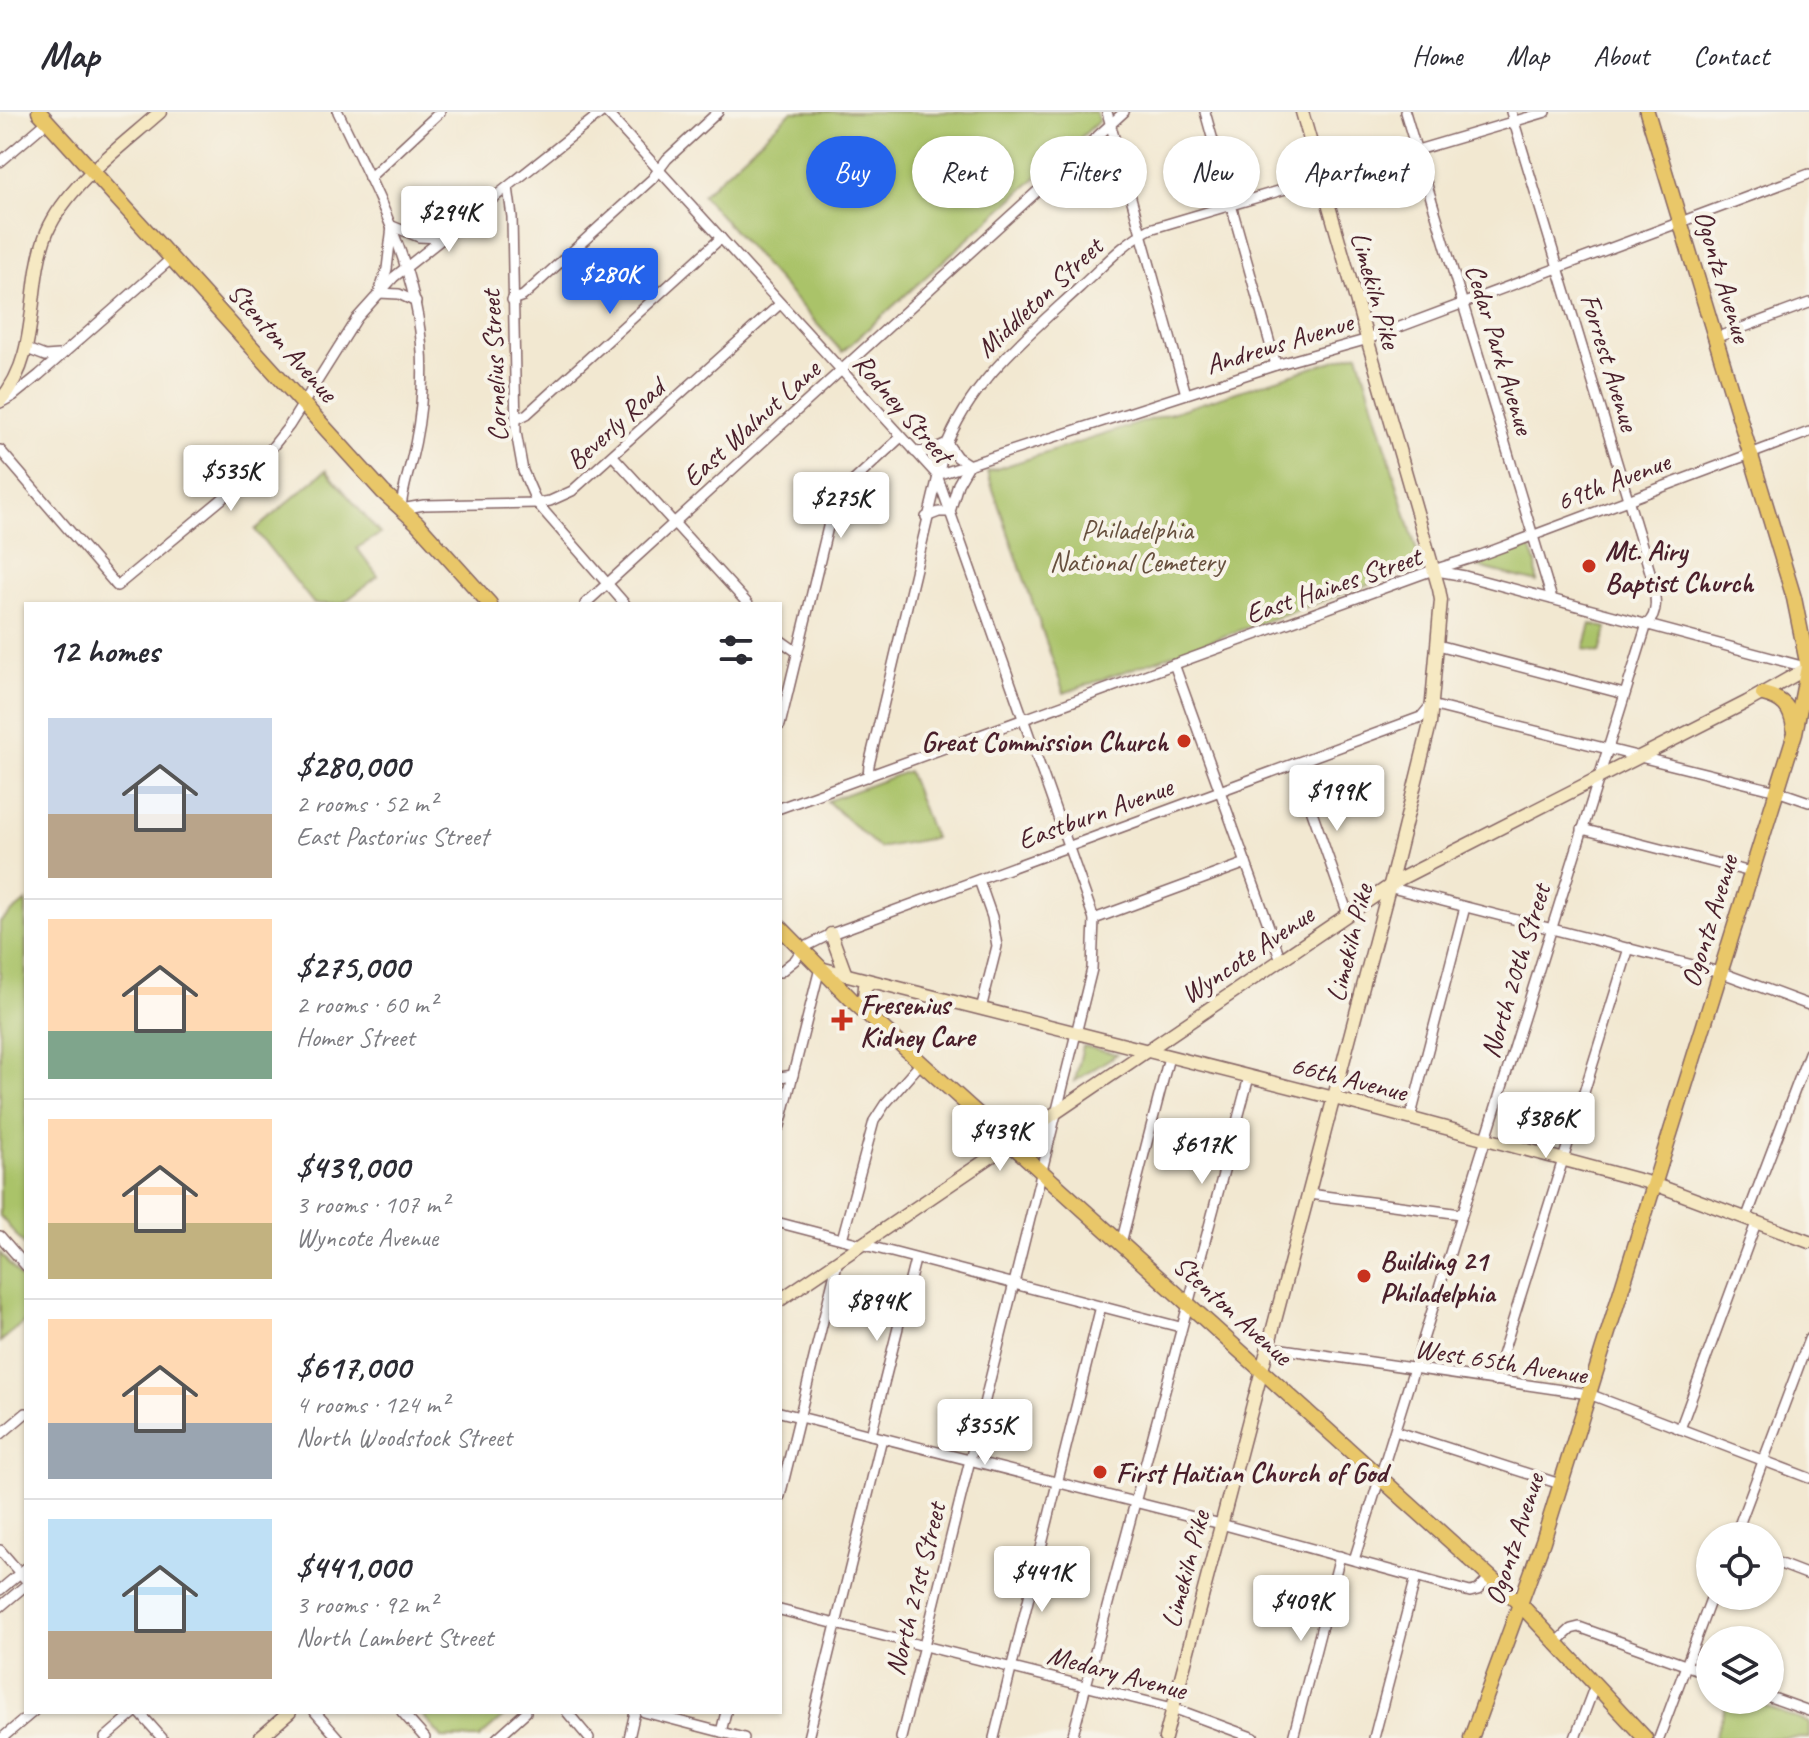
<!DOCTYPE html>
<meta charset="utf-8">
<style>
:root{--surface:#fff;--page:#f2f2f3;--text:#2b2b33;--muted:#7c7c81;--line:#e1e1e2;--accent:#2563eb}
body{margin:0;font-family:Caveat,sans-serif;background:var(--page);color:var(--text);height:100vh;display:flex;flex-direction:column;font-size:30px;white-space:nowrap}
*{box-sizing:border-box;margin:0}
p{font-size:26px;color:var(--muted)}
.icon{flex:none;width:44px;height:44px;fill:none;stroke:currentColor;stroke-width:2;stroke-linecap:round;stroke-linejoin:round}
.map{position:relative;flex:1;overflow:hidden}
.sheet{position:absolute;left:24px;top:490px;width:758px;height:1112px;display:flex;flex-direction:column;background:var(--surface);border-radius:0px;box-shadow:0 2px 6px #0004}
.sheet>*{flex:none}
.guide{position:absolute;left:806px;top:24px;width:760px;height:72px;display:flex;gap:16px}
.tools{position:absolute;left:1696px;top:1410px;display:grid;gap:16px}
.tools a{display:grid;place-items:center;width:88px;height:88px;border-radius:50%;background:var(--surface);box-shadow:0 2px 6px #0004;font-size:40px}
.price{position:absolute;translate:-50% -68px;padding:0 18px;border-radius:8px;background:#fff;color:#222;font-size:26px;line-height:52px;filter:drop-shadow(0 2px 4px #0008)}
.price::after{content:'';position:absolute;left:50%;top:48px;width:24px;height:18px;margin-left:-12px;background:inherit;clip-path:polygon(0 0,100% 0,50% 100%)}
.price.on{background:var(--accent);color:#fff}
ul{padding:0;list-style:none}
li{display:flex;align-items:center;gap:24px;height:200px;padding:0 24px}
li+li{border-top:2px solid var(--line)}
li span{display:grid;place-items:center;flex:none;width:224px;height:160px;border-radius:0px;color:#555}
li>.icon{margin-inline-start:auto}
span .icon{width:96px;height:96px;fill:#fffc;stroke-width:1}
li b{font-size:34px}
h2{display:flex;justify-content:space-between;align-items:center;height:96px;padding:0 24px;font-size:34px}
.pill{padding:0 28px;border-radius:36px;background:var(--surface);box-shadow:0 2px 6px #0004;font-size:28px;line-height:72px}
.pill.on{background:var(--accent);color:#fff}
header{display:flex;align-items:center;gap:48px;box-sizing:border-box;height:112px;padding:0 40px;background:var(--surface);border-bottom:2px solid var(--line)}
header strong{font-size:38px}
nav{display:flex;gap:44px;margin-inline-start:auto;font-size:28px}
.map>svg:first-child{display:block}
.green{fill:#aac369;stroke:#7a714a;stroke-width:2}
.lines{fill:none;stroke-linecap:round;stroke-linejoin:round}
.street-casing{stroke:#856565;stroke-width:12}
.secondary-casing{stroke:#856565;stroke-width:15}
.primary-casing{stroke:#856565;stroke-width:17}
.street{stroke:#fff;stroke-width:9}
.secondary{stroke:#f6e9c3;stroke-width:12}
.primary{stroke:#e9c769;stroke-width:14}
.poi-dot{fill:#c8321e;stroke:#f7f3e8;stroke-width:3}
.labels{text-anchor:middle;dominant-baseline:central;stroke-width:8;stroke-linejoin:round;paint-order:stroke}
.street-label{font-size:28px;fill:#4a1f2b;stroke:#f7f3e8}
.park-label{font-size:28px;fill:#67503e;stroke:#f7f3e8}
.poi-label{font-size:28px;font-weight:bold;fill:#4a1f2b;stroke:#f7f3e8;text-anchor:start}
</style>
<header>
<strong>Map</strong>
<nav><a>Home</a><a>Map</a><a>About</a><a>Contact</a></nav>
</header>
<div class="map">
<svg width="1809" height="1626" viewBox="0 0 1809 1626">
<rect width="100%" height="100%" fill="#f7f3e8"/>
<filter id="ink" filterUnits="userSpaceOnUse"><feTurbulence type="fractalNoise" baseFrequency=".0125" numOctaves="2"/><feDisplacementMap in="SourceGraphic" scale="16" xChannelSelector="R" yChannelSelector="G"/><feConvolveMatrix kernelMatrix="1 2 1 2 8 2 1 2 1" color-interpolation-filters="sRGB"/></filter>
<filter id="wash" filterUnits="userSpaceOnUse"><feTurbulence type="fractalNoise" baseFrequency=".006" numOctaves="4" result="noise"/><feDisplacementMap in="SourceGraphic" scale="32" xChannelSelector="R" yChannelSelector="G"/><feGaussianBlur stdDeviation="1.8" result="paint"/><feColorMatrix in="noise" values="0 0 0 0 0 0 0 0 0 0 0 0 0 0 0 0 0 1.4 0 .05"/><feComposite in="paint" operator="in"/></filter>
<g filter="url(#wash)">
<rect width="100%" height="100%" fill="#f2e8d1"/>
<g class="green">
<polygon points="791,0 1096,0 1099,9 842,240 702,83"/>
<polygon points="1358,241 1418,443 1412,457 1064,581 987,360"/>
<polygon points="326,358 380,422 357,436 378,464 342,492 314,492 255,418"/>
<polygon points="1530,435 1536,451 1537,470 1475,454"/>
<polygon points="1591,512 1607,516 1600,541 1584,537"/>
<polygon points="908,659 934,726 879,736 827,689"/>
<polygon points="26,789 26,1135 0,1104 0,810"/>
<polygon points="1083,934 1117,942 1075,969"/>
<polygon points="0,1141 26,1172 26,1208 0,1230"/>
<polygon points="1728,1588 1749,1588 1809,1611 1809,1626 1714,1626"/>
<polygon points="420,1600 509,1600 479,1626 442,1626"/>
</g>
</g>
<g filter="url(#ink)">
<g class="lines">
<g class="street-casing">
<g id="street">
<path d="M 338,0 C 380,88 429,176 422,277 C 421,302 417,326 411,350 C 407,366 402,380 401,397 L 424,393 L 537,391 L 550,389 L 572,379 L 780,192"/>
<polyline points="606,0 937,363 1094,807 1092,857 901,1626"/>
<polyline points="1107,0 1186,282"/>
<polyline points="1205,0 1276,253"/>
<polyline points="1405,0 1552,487"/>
<polyline points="0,50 48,9"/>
<polyline points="369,66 440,0"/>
<polyline points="508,75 512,105 516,320 523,359 537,391 625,492"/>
<polyline points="512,188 523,184 652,67 667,47 718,0"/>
<polyline points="416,190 399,182 379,181 387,157 392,114 419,125 442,126"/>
<polyline points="1715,226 1809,191"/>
<polyline points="27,237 45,244 59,243"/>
<polyline points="0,291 13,284 39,263 172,146"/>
<polyline points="517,307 527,302 721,126"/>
<polyline points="0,338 117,474 240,372 259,352 289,314 357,206 394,165 602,0"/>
<polyline points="915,340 929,339 947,331 957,345 969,353 958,372 950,400 939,400 926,405"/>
<polyline points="613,344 748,492"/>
<polyline points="937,363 1276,253 1365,228 1809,62"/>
<polyline points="1437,459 1465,464 1809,556"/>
<polyline points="585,492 1124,0"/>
<polyline points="780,528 797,540"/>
<polyline points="1438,533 1624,582"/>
<polyline points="1174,552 1281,848"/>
<polyline points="780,613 835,386 901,325"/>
<polyline points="1295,651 1348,802"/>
<path d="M 868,665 L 869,653 L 944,339 C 970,270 1026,225 1079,176 C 1101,156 1123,131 1150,117 L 1546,0"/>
<polyline points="780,696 1433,458 1481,443 1809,320"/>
<polyline points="1582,717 1751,760"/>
<polyline points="979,768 992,805 997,834 981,897"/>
<polyline points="1388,775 1720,860 1809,893"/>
<polyline points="1094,807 1246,751"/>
<polyline points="780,860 795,848 803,836 831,822 1421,605 1431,593 1777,679 1809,690"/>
<polyline points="780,965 793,963"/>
<polyline points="1410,1007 1465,795"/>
<polyline points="780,1014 820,856"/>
<polyline points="1309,1082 1461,1102"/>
<polyline points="1746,1107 1809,941"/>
<polyline points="780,1111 1180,1215"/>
<polyline points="0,1124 26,1154"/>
<polyline points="842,1127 874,1009 885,992 921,951"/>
<polyline points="1121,1131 1169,945"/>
<polyline points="1269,1235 1589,1282 1809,1366"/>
<polyline points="1494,1269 1629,836"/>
<polyline points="780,1300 1221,1412 1470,1480 1478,1478 1490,1465"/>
<polyline points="1680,1317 1756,1111"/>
<polyline points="1395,1319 1560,1372"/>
<polyline points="0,1323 26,1301"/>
<polyline points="871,1323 915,1148"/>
<polyline points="780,1384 838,1148"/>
<polyline points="1735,1424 1809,1227"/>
<polyline points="0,1438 26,1468"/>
<path d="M 1354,1448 L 1647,512 C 1661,500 1654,479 1651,463 L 1511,0"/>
<polyline points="1770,1448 1809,1463"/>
<polyline points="0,1478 26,1456"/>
<polyline points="0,1495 26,1473"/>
<polyline points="780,1498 1173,1596 1254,1626"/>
<polyline points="1556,1531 1571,1517 1579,1515 1710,1562"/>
<polyline points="1770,1585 1809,1599"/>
<polyline points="139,1600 162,1626"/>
<polyline points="315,1600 338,1626"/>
<polyline points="402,1600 425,1626"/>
<polyline points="567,1600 589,1626"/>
<polyline points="644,1600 744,1626"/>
<polyline points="721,1620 726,1600"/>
<polyline points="2,1626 33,1600"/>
<polyline points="105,1626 135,1600"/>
<polyline points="497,1626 526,1600"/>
<polyline points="629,1626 635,1600"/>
<polyline points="808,1626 882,1326"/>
<polyline points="994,1626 1101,1194"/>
<polyline points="1072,1626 1249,965"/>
<polyline points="1293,1626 1340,1444"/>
<polyline points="1374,1626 1416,1465"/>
<polyline points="1575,1626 1595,1573"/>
<polyline points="1659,1626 1712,1484"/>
</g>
</g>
<g class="secondary-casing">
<g id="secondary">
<path d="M 0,289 C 42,240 25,176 47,120 C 67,73 122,34 160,0"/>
<polyline points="831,822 846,863"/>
<polyline points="820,856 1334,986 1654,1072 1809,1130"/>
<polyline points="863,899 865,874 871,870"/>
<polyline points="780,1188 1400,767 1747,590 1809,555"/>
<polyline points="260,1626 290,1600"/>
<polyline points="1165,1626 1394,757 1430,612 1441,488 1439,477 1302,0"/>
</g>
</g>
<g class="primary-casing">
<g id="primary">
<polyline points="39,0 383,380 417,411 490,492"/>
<path d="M 1763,582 C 1783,587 1791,595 1794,616"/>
<polyline points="780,815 856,892 1521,1493 1645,1626"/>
<polyline points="1471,1626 1543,1429 1795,621 1808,555 1794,486 1647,0"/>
</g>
</g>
<use href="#street" class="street"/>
<use href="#secondary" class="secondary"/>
<use href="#primary" class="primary"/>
</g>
</g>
<g class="poi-dot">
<circle cx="1589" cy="454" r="8"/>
<circle cx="1184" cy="629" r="8"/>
<path d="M838 896h8v8h8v8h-8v8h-8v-8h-8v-8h8z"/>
<circle cx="1364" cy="1164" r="8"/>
<circle cx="1100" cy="1360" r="8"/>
</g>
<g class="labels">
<g class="street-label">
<text transform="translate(1723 164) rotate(73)">Ogontz Avenue</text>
<text transform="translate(1376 178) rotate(74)">Limekiln Pike</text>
<text transform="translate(1039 185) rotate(-43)">Middleton Street</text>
<text transform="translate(283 230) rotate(48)">Stenton Avenue</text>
<text transform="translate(1279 231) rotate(-17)">Andrews Avenue</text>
<text transform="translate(1500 237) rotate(73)">Cedar Park Avenue</text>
<text transform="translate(1610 250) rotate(73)">Forrest Avenue</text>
<text transform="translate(494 254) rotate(-93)">Cornelius Street</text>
<text transform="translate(903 296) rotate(49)">Rodney Street</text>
<text transform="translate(751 311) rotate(-42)">East Walnut Lane</text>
<text transform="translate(615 312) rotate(-42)">Beverly Road</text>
<text transform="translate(1613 369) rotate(-21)">69th Avenue</text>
<text transform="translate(1333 473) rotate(-19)">East Haines Street</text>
<text transform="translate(1095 701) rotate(-20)">Eastburn Avenue</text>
<text transform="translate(1709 809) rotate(-73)">Ogontz Avenue</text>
<text transform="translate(1349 831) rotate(-76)">Limekiln Pike</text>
<text transform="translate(1247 842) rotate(-34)">Wyncote Avenue</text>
<text transform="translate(1515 859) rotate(-73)">North 20th Street</text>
<text transform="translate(1349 966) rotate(14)">66th Avenue</text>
<text transform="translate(1233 1198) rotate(42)">Stenton Avenue</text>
<text transform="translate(1501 1249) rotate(9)">West 65th Avenue</text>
<text transform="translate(1514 1427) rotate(-72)">Ogontz Avenue</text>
<text transform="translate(1185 1457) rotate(-75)">Limekiln Pike</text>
<text transform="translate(915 1477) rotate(-76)">North 21st Street</text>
<text transform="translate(1117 1560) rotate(15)">Medary Avenue</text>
</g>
<g class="park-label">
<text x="1137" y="417">Philadelphia<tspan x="1137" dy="32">National Cemetery</tspan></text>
</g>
<g class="poi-label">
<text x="1605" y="438">Mt. Airy<tspan x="1605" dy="32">Baptist Church</tspan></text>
<text x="1168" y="629" text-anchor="end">Great Commission Church</text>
<text x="860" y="892">Fresenius<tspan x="860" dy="32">Kidney Care</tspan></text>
<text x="1380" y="1148">Building 21<tspan x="1380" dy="32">Philadelphia</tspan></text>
<text x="1116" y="1360">First Haitian Church of God</text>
</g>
</g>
</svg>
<div class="tools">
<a><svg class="icon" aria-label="locate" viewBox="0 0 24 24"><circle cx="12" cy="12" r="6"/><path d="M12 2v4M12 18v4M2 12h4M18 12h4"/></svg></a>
<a><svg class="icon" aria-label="layers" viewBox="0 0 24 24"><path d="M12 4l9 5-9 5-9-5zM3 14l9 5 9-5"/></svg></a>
</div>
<b class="price" style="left:449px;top:142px">$294K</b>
<b class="price on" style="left:610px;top:204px">$280K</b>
<b class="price" style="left:231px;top:401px">$535K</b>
<b class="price" style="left:841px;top:428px">$275K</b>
<b class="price" style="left:1337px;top:721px">$199K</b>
<b class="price" style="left:1546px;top:1048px">$386K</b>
<b class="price" style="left:1000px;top:1061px">$439K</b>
<b class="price" style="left:1202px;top:1074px">$617K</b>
<b class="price" style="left:877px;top:1231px">$894K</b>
<b class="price" style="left:985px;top:1355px">$355K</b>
<b class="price" style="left:1042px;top:1502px">$441K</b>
<b class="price" style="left:1301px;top:1531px">$409K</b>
<div class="guide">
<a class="pill on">Buy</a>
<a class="pill">Rent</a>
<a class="pill">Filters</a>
<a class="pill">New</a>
<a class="pill">Apartment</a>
</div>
<section class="sheet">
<h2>12 homes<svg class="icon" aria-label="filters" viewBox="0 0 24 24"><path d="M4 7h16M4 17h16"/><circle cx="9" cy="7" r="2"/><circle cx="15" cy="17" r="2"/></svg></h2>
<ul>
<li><span style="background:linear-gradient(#c9d6e8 60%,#b9a48a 0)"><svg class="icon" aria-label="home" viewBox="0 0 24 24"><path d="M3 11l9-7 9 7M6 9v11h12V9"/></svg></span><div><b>$280,000</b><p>2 rooms · 52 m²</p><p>East Pastorius Street</p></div></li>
<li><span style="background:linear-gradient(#ffd9b3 70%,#7fa58c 0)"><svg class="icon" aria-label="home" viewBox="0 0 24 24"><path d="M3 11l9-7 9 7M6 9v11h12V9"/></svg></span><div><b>$275,000</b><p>2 rooms · 60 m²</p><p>Homer Street</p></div></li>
<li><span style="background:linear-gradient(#ffd9b3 65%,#c2b280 0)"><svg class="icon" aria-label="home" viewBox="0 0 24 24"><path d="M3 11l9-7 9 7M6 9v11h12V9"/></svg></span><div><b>$439,000</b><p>3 rooms · 107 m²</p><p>Wyncote Avenue</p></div></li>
<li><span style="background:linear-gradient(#ffd9b3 65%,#9aa5b1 0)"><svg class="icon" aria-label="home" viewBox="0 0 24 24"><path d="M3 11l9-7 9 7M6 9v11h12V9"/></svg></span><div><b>$617,000</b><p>4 rooms · 124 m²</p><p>North Woodstock Street</p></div></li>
<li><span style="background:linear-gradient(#bfe0f5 70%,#b9a48a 0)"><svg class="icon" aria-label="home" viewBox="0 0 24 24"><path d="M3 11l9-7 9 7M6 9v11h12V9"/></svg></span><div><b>$441,000</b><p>3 rooms · 92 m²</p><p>North Lambert Street</p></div></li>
</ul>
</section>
</div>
